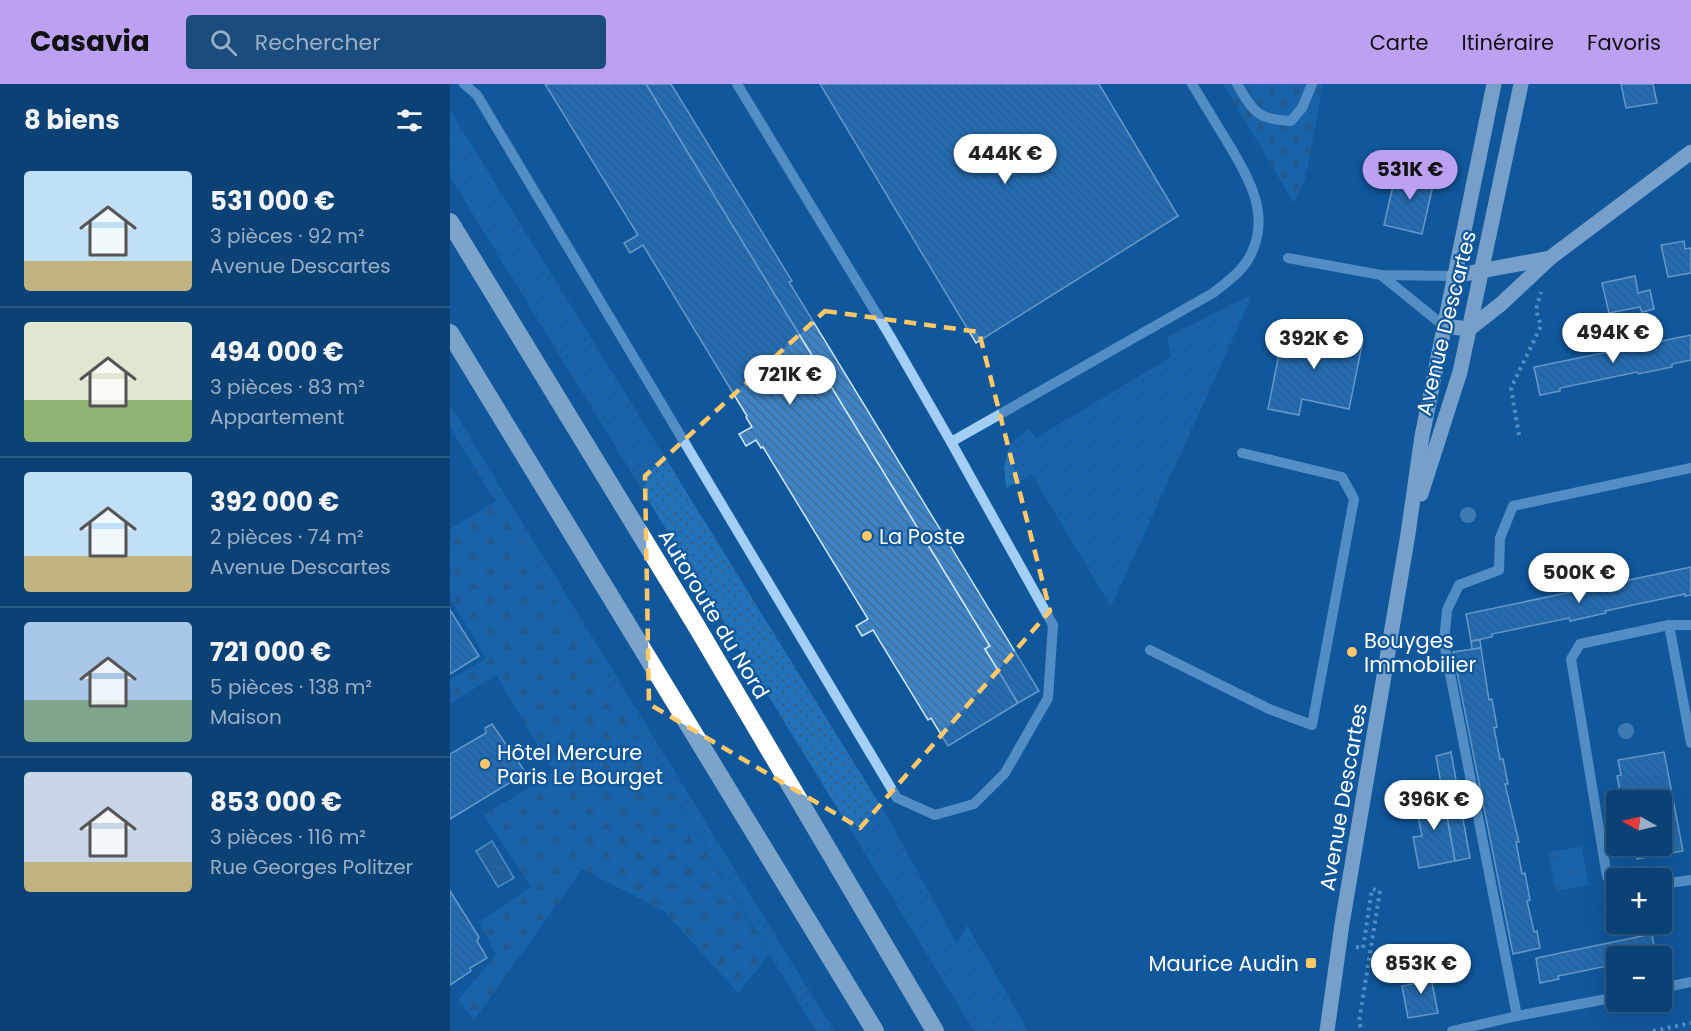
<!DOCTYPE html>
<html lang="fr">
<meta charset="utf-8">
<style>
:root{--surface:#0c4175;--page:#1a4c7d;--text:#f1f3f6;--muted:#9aafc5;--line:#2c5a87;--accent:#bca0f2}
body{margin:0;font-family:Poppins,sans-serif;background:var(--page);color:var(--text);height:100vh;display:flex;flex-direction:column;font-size:22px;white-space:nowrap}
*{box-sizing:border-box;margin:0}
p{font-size:20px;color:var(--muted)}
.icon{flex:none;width:33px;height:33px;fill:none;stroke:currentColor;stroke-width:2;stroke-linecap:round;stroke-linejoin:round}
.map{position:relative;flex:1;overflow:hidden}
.drawer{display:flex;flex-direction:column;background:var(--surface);width:450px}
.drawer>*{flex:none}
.needle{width:39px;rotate:278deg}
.fabs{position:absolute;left:1156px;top:706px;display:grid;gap:12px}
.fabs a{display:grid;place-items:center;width:66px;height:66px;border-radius:6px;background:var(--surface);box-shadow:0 6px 24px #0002,0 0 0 2px var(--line);font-size:30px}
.price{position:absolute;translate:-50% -51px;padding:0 14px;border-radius:21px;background:#fff;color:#222;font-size:20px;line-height:39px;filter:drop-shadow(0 2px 3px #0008)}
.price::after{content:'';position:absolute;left:50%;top:36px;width:18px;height:14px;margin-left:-9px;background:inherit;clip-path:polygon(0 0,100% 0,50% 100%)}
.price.on{background:var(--accent);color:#111}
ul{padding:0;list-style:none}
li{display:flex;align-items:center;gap:18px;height:150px;padding:0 24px}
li+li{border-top:2px solid var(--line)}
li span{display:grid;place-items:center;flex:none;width:168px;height:120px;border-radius:6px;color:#555}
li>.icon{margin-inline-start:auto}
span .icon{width:72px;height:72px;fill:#fffc;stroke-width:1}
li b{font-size:26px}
h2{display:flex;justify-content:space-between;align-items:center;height:72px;padding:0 24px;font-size:26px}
header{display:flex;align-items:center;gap:36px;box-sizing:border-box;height:84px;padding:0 30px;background:var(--accent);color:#111}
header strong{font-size:28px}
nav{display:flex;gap:33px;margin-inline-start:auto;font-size:21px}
.search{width:420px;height:54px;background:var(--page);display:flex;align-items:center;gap:15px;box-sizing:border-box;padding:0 21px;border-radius:6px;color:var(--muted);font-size:22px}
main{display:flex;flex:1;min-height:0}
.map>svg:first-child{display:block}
.grass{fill:url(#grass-dots)}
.forest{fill:url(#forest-firs)}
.cemetery{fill:url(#cemetery-stones)}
.park{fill:url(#park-tufts)}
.water{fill:url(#water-ripples);stroke:#95caf8;stroke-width:1.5}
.building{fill:url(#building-back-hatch);stroke:#cce7fe;stroke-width:1.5}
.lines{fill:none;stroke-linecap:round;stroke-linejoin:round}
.path{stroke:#a3cef5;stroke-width:4;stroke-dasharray:3 4.5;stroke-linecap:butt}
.minor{stroke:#a3cef5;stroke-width:10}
.major{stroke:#f1f8ff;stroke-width:15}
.highway{stroke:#fff;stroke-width:18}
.tree{fill:#77a6d2}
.marked{fill:none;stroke:#ffc867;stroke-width:4.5;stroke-dasharray:12 8;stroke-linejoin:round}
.poi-dot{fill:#ffc867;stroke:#10579c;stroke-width:2}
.labels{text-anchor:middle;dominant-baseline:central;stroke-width:4.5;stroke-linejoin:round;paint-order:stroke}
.street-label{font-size:21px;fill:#fff;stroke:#10579c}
.poi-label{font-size:21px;fill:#fff;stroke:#10579c;text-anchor:start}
</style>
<header>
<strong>Casavia</strong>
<div class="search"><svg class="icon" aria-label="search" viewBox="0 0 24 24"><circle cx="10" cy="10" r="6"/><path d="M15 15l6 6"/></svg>Rechercher</div>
<nav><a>Carte</a><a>Itinéraire</a><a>Favoris</a></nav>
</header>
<main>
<section class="drawer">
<h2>8 biens<svg class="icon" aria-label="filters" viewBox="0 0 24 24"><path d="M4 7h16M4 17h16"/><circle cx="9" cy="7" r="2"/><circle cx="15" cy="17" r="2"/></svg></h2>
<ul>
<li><span style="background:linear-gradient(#bfe0f5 75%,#c2b280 0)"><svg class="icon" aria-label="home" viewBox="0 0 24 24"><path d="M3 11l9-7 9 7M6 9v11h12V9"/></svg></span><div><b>531 000 €</b><p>3 pièces · 92 m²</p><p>Avenue Descartes</p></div></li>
<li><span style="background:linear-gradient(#dfe7d0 65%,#8fb573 0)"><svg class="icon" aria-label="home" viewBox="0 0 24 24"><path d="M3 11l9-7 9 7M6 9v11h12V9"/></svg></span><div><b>494 000 €</b><p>3 pièces · 83 m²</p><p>Appartement</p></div></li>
<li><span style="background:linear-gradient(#bfe0f5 70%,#c2b280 0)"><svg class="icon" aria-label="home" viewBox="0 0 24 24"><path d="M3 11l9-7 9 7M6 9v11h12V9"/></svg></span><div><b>392 000 €</b><p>2 pièces · 74 m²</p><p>Avenue Descartes</p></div></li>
<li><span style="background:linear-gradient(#a9c7e8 65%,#7fa58c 0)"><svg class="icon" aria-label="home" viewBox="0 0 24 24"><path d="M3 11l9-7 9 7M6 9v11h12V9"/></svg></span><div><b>721 000 €</b><p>5 pièces · 138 m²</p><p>Maison</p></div></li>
<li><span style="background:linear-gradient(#c9d6e8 75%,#c2b280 0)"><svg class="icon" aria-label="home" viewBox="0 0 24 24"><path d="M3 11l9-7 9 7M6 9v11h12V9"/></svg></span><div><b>853 000 €</b><p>3 pièces · 116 m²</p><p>Rue Georges Politzer</p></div></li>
</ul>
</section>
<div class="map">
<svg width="1241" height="947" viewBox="0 0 1241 947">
<defs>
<pattern id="grass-dots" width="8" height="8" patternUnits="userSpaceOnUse" patternTransform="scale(1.5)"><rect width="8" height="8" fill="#2272ba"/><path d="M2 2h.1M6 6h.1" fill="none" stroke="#395d7e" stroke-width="1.8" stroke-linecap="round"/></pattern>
<pattern id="forest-firs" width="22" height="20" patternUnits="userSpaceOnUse" patternTransform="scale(1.5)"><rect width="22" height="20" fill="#2272ba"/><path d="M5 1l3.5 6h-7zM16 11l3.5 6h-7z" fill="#395d7e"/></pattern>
<pattern id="cemetery-stones" width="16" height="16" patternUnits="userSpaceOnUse" patternTransform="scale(1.5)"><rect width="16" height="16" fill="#2272ba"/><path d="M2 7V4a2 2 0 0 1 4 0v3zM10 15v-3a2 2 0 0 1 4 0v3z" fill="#395d7e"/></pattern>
<pattern id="park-tufts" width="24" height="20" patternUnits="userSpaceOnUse" patternTransform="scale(1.5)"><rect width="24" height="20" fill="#2272ba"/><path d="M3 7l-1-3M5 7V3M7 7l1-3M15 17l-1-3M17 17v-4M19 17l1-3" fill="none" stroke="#395d7e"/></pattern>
<pattern id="water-ripples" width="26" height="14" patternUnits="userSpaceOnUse" patternTransform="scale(1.5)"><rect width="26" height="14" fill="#346899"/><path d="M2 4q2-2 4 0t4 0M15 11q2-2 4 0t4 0" fill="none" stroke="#527fa8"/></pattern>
<pattern id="building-back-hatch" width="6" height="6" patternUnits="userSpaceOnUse" patternTransform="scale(1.5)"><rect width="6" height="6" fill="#3d83c5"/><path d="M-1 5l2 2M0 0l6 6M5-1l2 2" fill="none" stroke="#436d95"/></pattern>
</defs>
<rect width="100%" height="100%" fill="#10579c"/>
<g class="grass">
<polygon points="0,26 440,737 507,860 517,841 578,947 524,947 0,93"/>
<polygon points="803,210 661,523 582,391 556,404 554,383 560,360 579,345 586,354 721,273 717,253"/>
<polygon points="0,321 384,947 366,947 0,343"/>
</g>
<polygon class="forest" points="46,417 319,871 288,909 214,827 132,785 24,936 8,916 46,871 29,838 81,803 34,731 104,688 46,591 0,620 0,596 36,574 0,514 0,445"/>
<polygon class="cemetery" points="773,0 873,0 856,92 844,119"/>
<polygon class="park" points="1131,762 1139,801 1106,807 1098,769"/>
<polygon class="water" points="42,757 64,794 48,803 26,767"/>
<g class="building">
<polygon points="95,0 196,0 540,562 535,565 568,619 498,662 481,634 478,636 423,546 412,552 406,542 418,535 313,363 311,364 306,356 296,362 289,350 302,343 296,333 297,332 193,161 180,169 174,159 188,151"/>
<polygon points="196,0 221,0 342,197 339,198 589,607 568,619 535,565 540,562"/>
<polygon points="370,0 649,0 728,132 526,259"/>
<polygon points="1171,0 1203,0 1207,19 1176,24"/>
<polygon points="947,84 985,92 972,150 934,141"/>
<polygon points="1234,157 1235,165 1241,164 1241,189 1218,193 1211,161"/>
<polygon points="1185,192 1188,209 1200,206 1204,225 1192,228 1190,223 1159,229 1152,199"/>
<polygon points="835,240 913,256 899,325 852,315 849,331 818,325"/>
<polygon points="1241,251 1241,276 1222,280 1222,283 1188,290 1187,288 1110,304 1110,307 1090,311 1084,283"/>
<polygon points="1241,483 1241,511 1235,512 1235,510 1155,527 1156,529 1120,537 1119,534 1042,550 1042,553 1021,557 1016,530"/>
<polygon points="0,526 29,572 0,590"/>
<polygon points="1030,556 1031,564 1022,565 1021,557"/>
<polygon points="1031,564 1039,616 1042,615 1047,643 1044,644 1050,675 1053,675 1058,700 1055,700 1069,758 1066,758 1072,790 1075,789 1080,816 1077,817 1084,848 1087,847 1090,864 1063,870 1003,568"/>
<polygon points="42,640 76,689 0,735 0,670 36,649 35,644"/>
<polygon points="1001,668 1020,774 1005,777 986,672"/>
<polygon points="1214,668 1233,767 1187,775 1185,762 1212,762 1212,717 1172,717 1167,692 1171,691 1168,676"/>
<polygon points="991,701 1005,777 969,784 963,753 972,752 968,733 977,732 972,704"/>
<polygon points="0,807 29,853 27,857 37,874 20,884 21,887 0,901"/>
<polygon points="1202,850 1206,873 1167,873 1167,880 1108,892 1109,895 1090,899 1086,874"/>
<polygon points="984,884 987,898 982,899 988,929 958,934 952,902 969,899 967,887"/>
</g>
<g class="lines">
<g class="path">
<polyline points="1069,351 1061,304 1091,242 1086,226 1091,208"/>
<polyline points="906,863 913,864 922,805 930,807 909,938 912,947"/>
<polyline points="1203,947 1241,939"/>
</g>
<g class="minor">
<polyline points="14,0 27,11 447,714 485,731 524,720 555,689 598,614 603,541 501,358"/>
<path d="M 287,0 L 440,252 L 501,358 L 763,209 C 777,198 793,187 801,170 C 821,130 798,93 778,59 C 766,39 754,20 742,0"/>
<path d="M 787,0 C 804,28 806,35 841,37 L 852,24 L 862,0"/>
<polyline points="838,174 931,191 1004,192"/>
<polyline points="931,191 994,242"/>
<polyline points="1241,541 1219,541 1241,659"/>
<polyline points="700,566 819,625 862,641 904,415 892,393 792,369"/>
<polyline points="1212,800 1241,796"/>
<polyline points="1167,802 1157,793 1121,575 1130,560 1219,541"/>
<polyline points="1212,904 1241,898"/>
<polyline points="1067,932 994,559 997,526 1009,501 1049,486 1050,454 1063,422 1241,384"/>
<polyline points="1002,947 1067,932 1167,913"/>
</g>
<g class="major">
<polyline points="1004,192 1100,174"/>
<polyline points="994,242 1019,245 1051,220 1100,174 1241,68"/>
<polyline points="971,410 1010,288 1071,0"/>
<polyline points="877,947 892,840 958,450 972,352 1044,0"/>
</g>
<g class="highway">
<polyline points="0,138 247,543 485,947"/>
<polyline points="0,249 425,947"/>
</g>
</g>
<g class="tree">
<circle cx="1018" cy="431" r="8"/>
<circle cx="1176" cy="647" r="8"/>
</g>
<path d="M0 0H1241V947H0ZM 375,227 L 529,248 L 600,527 L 410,744 L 199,620 L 195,392 Z" fill="#10579c" fill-opacity=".55" fill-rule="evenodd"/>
<path class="marked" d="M 375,227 L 529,248 L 600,527 L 410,744 L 199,620 L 195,392 Z"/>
<g class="poi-dot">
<circle cx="417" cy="452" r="6"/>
<circle cx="902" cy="568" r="6"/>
<circle cx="35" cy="680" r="6"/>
<rect x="855" y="873" width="12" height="12" rx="3"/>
</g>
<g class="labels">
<g class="street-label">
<text transform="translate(996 239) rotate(-76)">Avenue Descartes</text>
<text transform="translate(264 530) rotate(59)">Autoroute du Nord</text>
<text transform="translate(893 713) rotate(-80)">Avenue Descartes</text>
</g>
<g class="poi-label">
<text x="429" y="452">La Poste</text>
<text x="914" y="556">Bouyges<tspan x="914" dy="24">Immobilier</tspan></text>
<text x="47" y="668">Hôtel Mercure<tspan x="47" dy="24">Paris Le Bourget</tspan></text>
<text x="849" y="879" text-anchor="end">Maurice Audin</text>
</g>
</g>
</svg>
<div class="fabs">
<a><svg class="needle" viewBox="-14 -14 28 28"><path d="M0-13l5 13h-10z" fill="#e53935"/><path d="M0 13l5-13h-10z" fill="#9aafc5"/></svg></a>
<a>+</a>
<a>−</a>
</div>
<b class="price" style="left:555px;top:101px">444K €</b>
<b class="price on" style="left:960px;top:117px">531K €</b>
<b class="price" style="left:1163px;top:280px">494K €</b>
<b class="price" style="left:864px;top:286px">392K €</b>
<b class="price" style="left:340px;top:322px">721K €</b>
<b class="price" style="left:1129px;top:520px">500K €</b>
<b class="price" style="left:984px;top:747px">396K €</b>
<b class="price" style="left:971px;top:911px">853K €</b>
</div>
</main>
